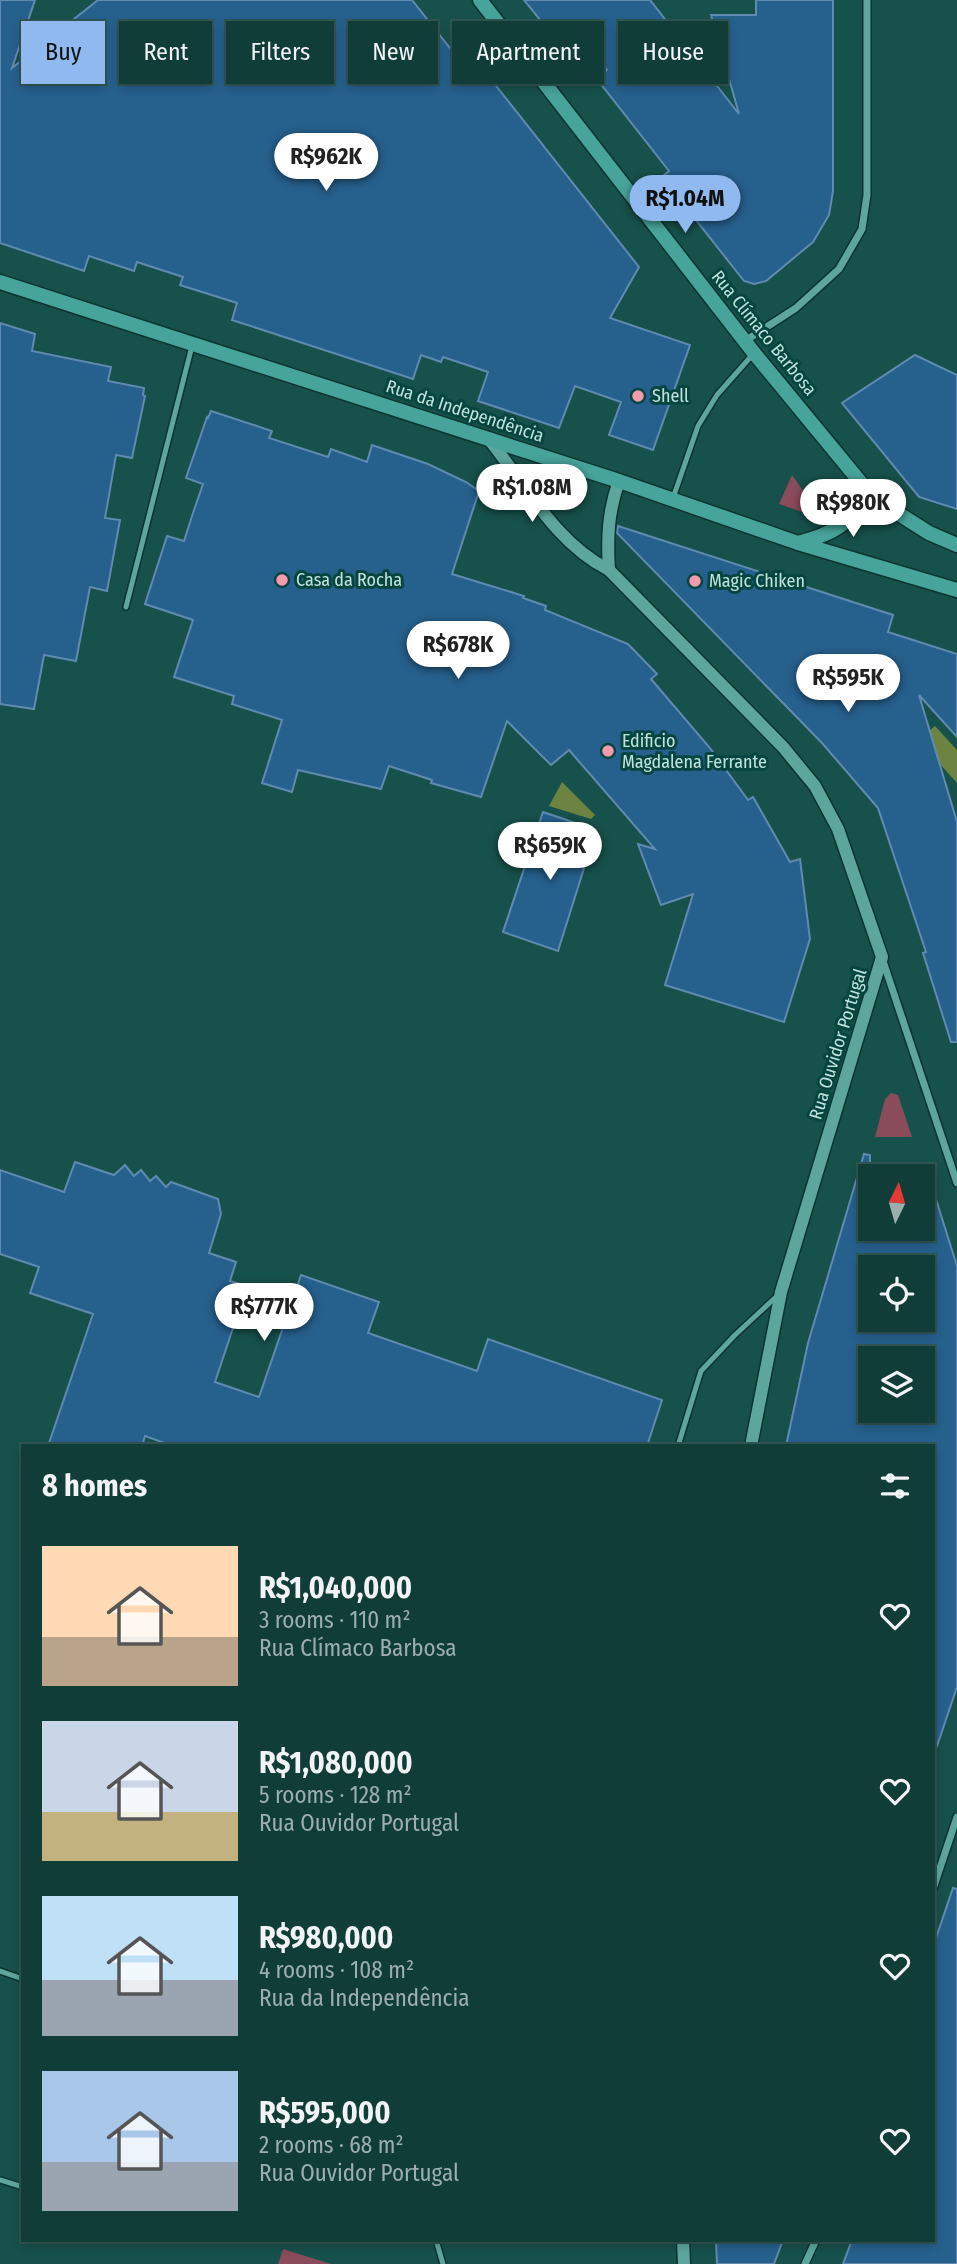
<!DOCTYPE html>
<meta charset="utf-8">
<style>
:root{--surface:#113d38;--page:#1e4843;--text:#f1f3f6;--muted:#9caeae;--line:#305653;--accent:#90b9f0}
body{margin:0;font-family:"Fira Sans Condensed",sans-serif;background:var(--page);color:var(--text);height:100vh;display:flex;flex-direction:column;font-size:26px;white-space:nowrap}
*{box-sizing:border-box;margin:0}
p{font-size:23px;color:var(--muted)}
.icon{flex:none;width:38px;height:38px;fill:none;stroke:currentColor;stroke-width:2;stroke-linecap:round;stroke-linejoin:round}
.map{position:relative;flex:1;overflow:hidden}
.side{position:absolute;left:21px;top:1444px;width:914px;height:798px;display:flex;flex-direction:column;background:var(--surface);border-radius:0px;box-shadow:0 4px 10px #0003,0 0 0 2px var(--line)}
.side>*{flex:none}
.banner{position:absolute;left:21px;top:21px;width:915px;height:63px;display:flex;gap:14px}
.needle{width:46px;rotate:5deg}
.buttons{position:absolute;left:858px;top:1164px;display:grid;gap:14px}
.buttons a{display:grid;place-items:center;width:77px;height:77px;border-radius:0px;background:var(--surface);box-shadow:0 4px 10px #0003,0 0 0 2px var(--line);font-size:35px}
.price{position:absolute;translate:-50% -60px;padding:0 16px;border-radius:24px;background:#fff;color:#222;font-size:23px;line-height:46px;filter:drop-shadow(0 2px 4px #0008)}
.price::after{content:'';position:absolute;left:50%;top:42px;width:21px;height:16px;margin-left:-10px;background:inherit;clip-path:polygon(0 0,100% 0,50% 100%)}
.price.active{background:var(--accent);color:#111}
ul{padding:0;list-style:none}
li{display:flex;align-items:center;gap:21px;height:175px;padding:0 21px}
li span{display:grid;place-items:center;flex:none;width:196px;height:140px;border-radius:0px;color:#555}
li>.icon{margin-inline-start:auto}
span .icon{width:84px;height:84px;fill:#fffc;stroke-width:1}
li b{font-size:30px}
h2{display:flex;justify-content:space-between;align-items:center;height:84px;padding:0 21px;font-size:30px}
.pill{padding:0 24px;border-radius:0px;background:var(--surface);box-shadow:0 4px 10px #0003,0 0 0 2px var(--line);font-size:24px;line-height:63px}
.pill.active{background:var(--accent);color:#111}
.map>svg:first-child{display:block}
.green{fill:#8a4b5a}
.water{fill:#6c8342}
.building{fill:#26608d;stroke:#5f8bb0;stroke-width:2;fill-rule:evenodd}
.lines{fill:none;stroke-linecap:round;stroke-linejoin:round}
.service-casing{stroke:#0c3430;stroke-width:8}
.minor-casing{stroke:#0c3430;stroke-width:10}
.tertiary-casing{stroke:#0c3430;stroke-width:15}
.secondary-casing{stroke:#0c3430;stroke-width:17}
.service{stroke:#5da69d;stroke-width:5}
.minor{stroke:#5da69d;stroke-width:7}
.tertiary{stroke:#5da69d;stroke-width:12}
.secondary{stroke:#47a49a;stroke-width:14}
.poi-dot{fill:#f29aae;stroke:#074640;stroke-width:2.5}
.labels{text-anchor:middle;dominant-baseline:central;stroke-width:6;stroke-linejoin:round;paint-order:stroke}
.street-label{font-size:18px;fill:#bfe2dc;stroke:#074640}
.poi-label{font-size:18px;fill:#bfe2dc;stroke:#074640;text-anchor:start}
</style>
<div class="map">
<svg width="957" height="2264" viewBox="0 0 957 2264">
<rect width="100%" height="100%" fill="#17514b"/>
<g class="green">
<polygon points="792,475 811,502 808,514 779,504"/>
<polygon points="891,1093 898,1095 912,1137 875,1137 885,1099"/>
<polygon points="283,2249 331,2264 278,2264"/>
</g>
<g class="water">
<polygon points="935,726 957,750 957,783 918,740"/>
<polygon points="562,782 595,815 591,819 549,806"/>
</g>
<g class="building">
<polygon points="0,0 35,0 12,68 98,0 412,0 472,76 482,68 639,267 610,318 690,345 653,450 609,435 621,402 575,386 559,428 478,401 488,372 443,357 441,362 421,355 413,379 232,320 237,303 180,285 183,277 137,262 134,271 89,256 84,271 0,243"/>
<polygon points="524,0 650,0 739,114 711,15 756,15 756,0 833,0 833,191 829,215 813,242 766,281 754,284 744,281 662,177 669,171 597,79 607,70 570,24 554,37"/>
<polygon points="0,323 35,334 32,351 111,367 108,381 144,388 143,395 145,396 132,458 116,455 105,518 120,520 107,591 90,587 76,661 44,655 34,709 0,704"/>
<polygon points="915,355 957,375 957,509 919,497 842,403"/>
<polygon points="211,411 272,431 269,438 328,457 331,449 367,462 372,445 428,464 466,482 479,491 452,574 524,596 523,598 546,606 545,610 628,644 657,674 651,679 710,748 748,800 753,797 790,862 800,859 810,939 784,1022 665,985 693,894 661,905 638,844 655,849 569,750 551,765 507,721 481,797 431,783 432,780 389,766 381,789 298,770 292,792 262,783 282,720 232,704 234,696 174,677 193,620 145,604 167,536 184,541 193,513 203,484 186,478 207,417 208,418"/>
<polygon points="618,526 893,615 888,632 957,654 957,737 919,695 957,822 957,1042 951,1042 923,953 926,952 878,808 822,743 617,533"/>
<polygon points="543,812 596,830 558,951 503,932"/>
<path d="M 864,1154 L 870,1155 L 870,1228 L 922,1228 L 922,1175 L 928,1174 L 957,1266 L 957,1687 L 937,1746 L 933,1745 L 933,1446 L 786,1446 L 808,1343 ZM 870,1267 L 922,1267 L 922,1320 L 870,1320 ZM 870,1358 L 922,1358 L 922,1410 L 870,1410 Z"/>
<polygon points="75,1162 114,1175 125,1165 134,1176 141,1170 150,1181 156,1176 166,1187 171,1182 218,1199 221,1214 209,1253 236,1262 230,1281 247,1286 215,1382 259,1397 301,1275 379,1302 368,1333 477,1371 488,1339 662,1400 647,1446 173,1446 145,1436 142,1446 48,1446 93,1314 30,1293 39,1267 0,1254 0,1170 64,1192"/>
<polygon points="953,1888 957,1889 957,2264 843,2264 852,2240 933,2240 933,1947"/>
<polygon points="716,2240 783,2240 774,2264 717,2264"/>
</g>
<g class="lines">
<g class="service-casing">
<g id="service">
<polyline points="673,498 698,426 717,395 754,353"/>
<polyline points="126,607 192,346"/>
<polyline points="678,1446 701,1371 735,1335 776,1297"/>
<polyline points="0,1971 23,1979"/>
<polyline points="0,2180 23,2187"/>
<polyline points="436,2240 443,2264"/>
</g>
</g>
<g class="minor-casing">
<g id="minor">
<polyline points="745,341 796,308 839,269 862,229 867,195 867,0"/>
<polyline points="883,961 957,1183"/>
<polyline points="933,1889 957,1817"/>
<polyline points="805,2264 816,2240"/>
</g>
</g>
<g class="tertiary-casing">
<g id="tertiary">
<path d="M 488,438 C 525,484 555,543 609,570 L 783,747 L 815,786 L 838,829 L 882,957 L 781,1292 L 751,1446"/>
<path d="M 609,570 C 607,539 608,511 619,481"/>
<polyline points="683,2240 684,2264"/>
</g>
</g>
<g class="secondary-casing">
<g id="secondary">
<polyline points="480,0 754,353 866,489 899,514 929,533 957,545"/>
<polyline points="0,282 619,481 798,543 957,590"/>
<path d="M 798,543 C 832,534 854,524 866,489"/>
</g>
</g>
<use href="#service" class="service"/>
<use href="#minor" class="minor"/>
<use href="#tertiary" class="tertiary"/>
<use href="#secondary" class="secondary"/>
</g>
<g class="poi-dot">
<circle cx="638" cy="396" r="7"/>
<circle cx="282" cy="580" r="7"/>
<circle cx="695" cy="581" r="7"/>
<circle cx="608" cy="751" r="7"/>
</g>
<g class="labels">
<g class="street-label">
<text transform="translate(764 333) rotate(51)">Rua Clímaco Barbosa</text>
<text transform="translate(465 411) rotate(18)">Rua da Independência</text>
<text transform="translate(838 1044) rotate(-73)">Rua Ouvidor Portugal</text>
</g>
<g class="poi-label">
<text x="652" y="396">Shell</text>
<text x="296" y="580">Casa da Rocha</text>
<text x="709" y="581">Magic Chiken</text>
<text x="622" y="741">Edificio<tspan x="622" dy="21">Magdalena Ferrante</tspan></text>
</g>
</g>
</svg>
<div class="buttons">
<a><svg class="needle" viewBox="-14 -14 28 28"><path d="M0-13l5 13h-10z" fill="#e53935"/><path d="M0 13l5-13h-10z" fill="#9caeae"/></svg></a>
<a><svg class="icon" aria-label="locate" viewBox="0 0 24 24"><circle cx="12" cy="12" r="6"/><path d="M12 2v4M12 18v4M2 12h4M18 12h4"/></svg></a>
<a><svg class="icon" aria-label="layers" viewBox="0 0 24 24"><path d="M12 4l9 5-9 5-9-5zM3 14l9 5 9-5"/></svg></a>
</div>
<b class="price" style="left:326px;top:193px">R$962K</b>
<b class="price active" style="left:685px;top:235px">R$1.04M</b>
<b class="price" style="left:532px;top:524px">R$1.08M</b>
<b class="price" style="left:853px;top:539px">R$980K</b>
<b class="price" style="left:458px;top:681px">R$678K</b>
<b class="price" style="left:848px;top:714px">R$595K</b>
<b class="price" style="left:550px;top:882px">R$659K</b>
<b class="price" style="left:264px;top:1343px">R$777K</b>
<div class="banner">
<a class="pill active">Buy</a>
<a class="pill">Rent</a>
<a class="pill">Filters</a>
<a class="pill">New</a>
<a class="pill">Apartment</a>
<a class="pill">House</a>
</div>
<section class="side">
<h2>8 homes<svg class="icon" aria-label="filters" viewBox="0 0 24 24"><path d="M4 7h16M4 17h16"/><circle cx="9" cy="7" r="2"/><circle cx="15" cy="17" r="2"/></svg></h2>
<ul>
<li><span style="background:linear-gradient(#ffd9b3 65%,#b9a48a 0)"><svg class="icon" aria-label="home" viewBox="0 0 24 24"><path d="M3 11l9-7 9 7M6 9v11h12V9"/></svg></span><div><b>R$1,040,000</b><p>3 rooms · 110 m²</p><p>Rua Clímaco Barbosa</p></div><svg class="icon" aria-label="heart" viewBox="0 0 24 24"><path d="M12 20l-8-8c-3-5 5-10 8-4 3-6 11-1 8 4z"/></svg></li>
<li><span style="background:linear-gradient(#c9d6e8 65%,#c2b280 0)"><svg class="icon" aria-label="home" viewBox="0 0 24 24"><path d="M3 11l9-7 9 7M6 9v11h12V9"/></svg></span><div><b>R$1,080,000</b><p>5 rooms · 128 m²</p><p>Rua Ouvidor Portugal</p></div><svg class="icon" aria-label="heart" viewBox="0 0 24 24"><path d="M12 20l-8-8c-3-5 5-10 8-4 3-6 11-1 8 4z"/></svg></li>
<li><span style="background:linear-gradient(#bfe0f5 60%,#9aa5b1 0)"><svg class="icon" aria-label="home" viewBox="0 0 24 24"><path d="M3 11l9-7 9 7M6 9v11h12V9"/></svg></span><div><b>R$980,000</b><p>4 rooms · 108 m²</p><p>Rua da Independência</p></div><svg class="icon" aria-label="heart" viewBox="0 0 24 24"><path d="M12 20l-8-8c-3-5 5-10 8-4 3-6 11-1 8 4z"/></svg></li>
<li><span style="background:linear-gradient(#a9c7e8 65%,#9aa5b1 0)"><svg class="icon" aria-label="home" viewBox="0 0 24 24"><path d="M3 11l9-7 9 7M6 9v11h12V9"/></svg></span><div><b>R$595,000</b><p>2 rooms · 68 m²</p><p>Rua Ouvidor Portugal</p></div><svg class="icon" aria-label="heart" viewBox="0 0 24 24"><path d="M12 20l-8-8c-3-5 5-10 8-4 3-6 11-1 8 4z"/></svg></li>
</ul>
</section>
</div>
